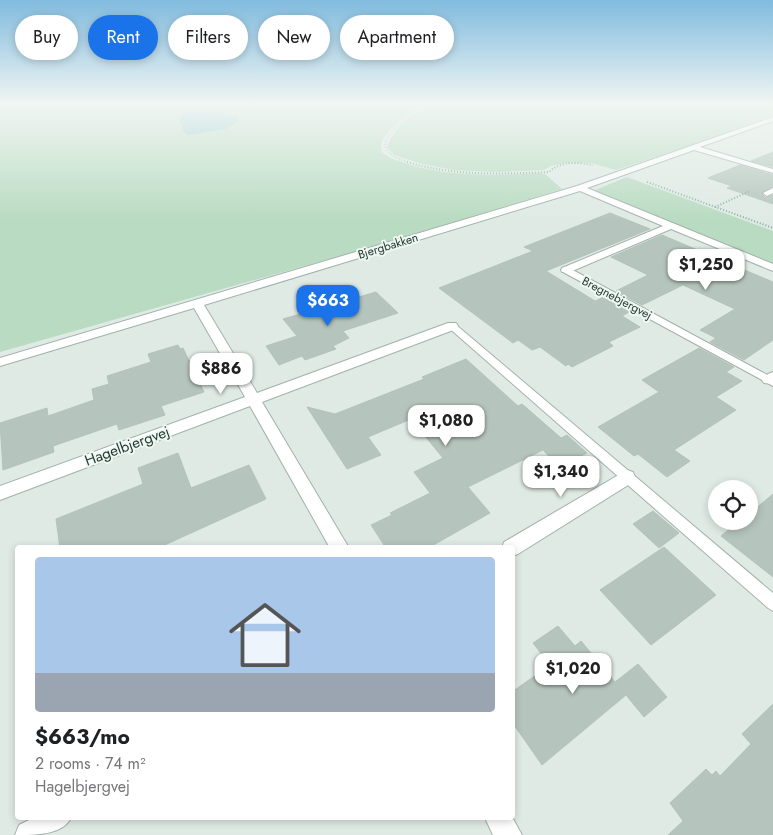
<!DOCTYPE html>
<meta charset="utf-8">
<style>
:root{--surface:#fff;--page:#f2f2f2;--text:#202124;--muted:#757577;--accent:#1a73e8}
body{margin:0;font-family:Jost,sans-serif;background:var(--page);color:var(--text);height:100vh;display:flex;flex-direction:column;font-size:19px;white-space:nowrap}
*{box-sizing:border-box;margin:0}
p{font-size:16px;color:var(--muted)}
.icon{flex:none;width:28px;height:28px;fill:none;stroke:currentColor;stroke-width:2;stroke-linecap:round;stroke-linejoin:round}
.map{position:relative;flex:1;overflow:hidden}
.side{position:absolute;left:15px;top:545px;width:500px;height:275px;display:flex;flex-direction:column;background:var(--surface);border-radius:5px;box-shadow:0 2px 8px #0003}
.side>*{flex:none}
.guide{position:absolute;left:15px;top:15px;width:500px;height:45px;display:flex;gap:10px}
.tools{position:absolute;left:708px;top:480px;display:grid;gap:10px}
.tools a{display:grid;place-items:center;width:50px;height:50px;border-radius:50%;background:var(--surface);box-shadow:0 2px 8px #0003;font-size:25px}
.price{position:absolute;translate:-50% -42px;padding:0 11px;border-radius:10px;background:#fff;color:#222;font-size:16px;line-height:32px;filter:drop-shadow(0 1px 2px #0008)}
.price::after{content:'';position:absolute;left:50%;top:30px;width:15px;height:11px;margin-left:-8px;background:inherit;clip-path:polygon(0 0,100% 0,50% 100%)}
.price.active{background:var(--accent);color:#fff}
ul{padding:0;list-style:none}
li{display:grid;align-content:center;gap:10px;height:265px;padding:0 20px}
li span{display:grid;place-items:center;height:155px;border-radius:5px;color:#555}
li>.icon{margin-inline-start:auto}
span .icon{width:90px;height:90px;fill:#fffc;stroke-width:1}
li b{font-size:21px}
.tag{padding:0 18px;border-radius:22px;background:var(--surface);box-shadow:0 2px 8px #0003;font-size:18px;line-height:45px}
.tag.active{background:var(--accent);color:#fff}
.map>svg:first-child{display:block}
.green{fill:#b8dbc1}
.water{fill:#88c5ce}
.building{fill:#b5c5be;stroke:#b2c3bc}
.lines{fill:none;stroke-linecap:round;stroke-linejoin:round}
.lane-casing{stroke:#a2b1ac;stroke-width:2}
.street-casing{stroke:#a2b1ac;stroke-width:2}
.path-far1{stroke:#81ad9e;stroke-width:1;stroke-dasharray:1 2;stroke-linecap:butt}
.path{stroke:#81ad9e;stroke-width:2;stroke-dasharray:1 2;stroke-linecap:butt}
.lane{fill:#fff;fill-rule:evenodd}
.street{fill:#fff;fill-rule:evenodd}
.labels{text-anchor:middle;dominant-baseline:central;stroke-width:4;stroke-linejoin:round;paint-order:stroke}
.far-street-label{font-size:12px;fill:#213932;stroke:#eff7f3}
.street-label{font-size:15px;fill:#213932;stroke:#eff7f3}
</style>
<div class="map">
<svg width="773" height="835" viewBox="0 0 773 835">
<rect width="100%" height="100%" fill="#dfeae5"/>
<g class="green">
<path d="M 0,104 L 417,104 L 416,110 C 406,118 379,133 381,148 C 382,156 393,159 399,161 C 443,177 494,176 540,173 L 545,174 L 562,189 L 382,244 L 0,352 Z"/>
<path d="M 423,104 L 773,104 L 773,115 L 688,146 L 616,170 L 591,163 L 572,162 L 551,166 L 544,170 L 495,172 L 454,170 L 422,164 L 394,155 L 387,147 C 392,135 398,126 409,118 C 416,114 420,113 425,106 Z"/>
<polygon points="627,177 773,231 773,264 613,199 595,190"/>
</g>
<polygon class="water" points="182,112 218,112 238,117 239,121 225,129 188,135 184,132 180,119"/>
<g class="building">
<polygon points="773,152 773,167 751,161"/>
<polygon points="740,165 773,175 773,186 761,193 766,198 773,195 773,204 727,188 732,186 708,178"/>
<polygon points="610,213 650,229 546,271 595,301 604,297 631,311 622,316 640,327 609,342 613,346 572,367 568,364 566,366 540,347 532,350 518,340 513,343 439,288 533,251 524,247"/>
<polygon points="662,235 773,282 773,340 744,360 710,342 716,338 700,330 735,309 683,285 642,305 616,291 648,275 611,257"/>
<polygon points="376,292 398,313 343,331 349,338 333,346 336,349 305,360 302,356 279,365 266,346 297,336 283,319"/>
<polygon points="178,345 180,349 183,348 204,392 161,406 165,415 119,430 117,424 53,446 54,452 3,470 0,423 47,408 48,416 94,400 92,389 109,384 107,376 151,362 148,354"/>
<polygon points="699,348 734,367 726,372 742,381 716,397 736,410 674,450 690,461 667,477 638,454 634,456 598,427 659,392 642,380"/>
<polygon points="466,359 518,406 522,404 561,438 567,435 587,453 559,467 543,450 468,487 490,513 428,548 386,548 371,525 392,515 390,513 430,493 414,472 443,458 411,419 368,437 381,455 347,469 307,407 335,414 424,379 422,377"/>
<polygon points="178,453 191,488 249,465 266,499 158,548 60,548 56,519 143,484 138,468"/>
<polygon points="773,494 773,577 721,536 739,521 749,521 749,514"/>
<polygon points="653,511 679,533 659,548 633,524"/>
<polygon points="664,547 716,595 651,645 600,590"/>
<polygon points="558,626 575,646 581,641 615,682 638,664 667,697 644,717 626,695 542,765 512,722 512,692 550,665 533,643"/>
<polygon points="773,704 773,835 668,835 683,821 670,803 706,769 712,775 716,771 720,776 751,744 742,734"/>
</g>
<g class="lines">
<g class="lane-casing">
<g id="lane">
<polygon points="563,268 569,268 773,378 773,386 563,272"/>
<polygon points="452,323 455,324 773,593 773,611 768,608 449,328 449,324"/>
</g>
</g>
<g class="street-casing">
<g id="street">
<polygon points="773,117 773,121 700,147 773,169 773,173 694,150 587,188 773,264 773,271 671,229 570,272 562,272 561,270 562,268 663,226 580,191 204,305 257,393 448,323 456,323 458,326 456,329 262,402 349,548 330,548 250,406 0,500 0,486 245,397 194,308 0,366 0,358 577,186"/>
<polygon points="773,188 773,193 767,196 763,193"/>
<polygon points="773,372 773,384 764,383 762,380 768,374"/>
<polygon points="627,470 633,472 635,477 633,482 518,554 512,556 512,548 502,548 504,542"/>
<polygon points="512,817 522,835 493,835 485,818"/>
<path d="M 33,818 L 71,818 C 62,835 36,835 15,835 L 19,825 Z"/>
</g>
</g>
<g class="path-far1">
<path d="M 411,163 C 379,154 377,141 404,121 C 408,118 415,115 417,112 C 419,109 418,107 419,104"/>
<polyline points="568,163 582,163"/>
</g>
<g class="path">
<path d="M 407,162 C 453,176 501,174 549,172 C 561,161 577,162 593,165"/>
<polyline points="647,182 773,228"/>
<polyline points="715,207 750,191"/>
</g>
<use href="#lane" class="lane"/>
<use href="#street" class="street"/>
</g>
<linearGradient id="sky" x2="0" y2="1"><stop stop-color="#81bbde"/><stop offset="0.47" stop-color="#f1f6f3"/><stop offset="1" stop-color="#f1f6f3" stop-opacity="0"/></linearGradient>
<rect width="773" height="221" fill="url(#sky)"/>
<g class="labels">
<g class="far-street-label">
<text transform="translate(388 246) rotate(-17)">Bjergbakken</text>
<text transform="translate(617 298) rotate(28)">Bregnebjergvej</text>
</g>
<g class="street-label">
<text transform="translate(127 446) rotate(-20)">Hagelbjergvej</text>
</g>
</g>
</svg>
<div class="tools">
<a><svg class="icon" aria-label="locate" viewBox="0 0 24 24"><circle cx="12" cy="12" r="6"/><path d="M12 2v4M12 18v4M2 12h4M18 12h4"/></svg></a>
</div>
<b class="price" style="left:706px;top:291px">$1,250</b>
<b class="price active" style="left:328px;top:327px">$663</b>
<b class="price" style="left:221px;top:395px">$886</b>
<b class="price" style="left:446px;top:447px">$1,080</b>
<b class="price" style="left:561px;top:498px">$1,340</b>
<b class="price" style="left:573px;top:695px">$1,020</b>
<div class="guide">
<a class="tag">Buy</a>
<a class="tag active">Rent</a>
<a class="tag">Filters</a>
<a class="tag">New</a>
<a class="tag">Apartment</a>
</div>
<section class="side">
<ul>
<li><span style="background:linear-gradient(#a9c7e8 75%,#9aa5b1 0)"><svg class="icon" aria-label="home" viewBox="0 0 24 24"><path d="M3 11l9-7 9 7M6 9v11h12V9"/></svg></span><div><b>$663/mo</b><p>2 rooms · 74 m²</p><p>Hagelbjergvej</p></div></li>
</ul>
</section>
</div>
